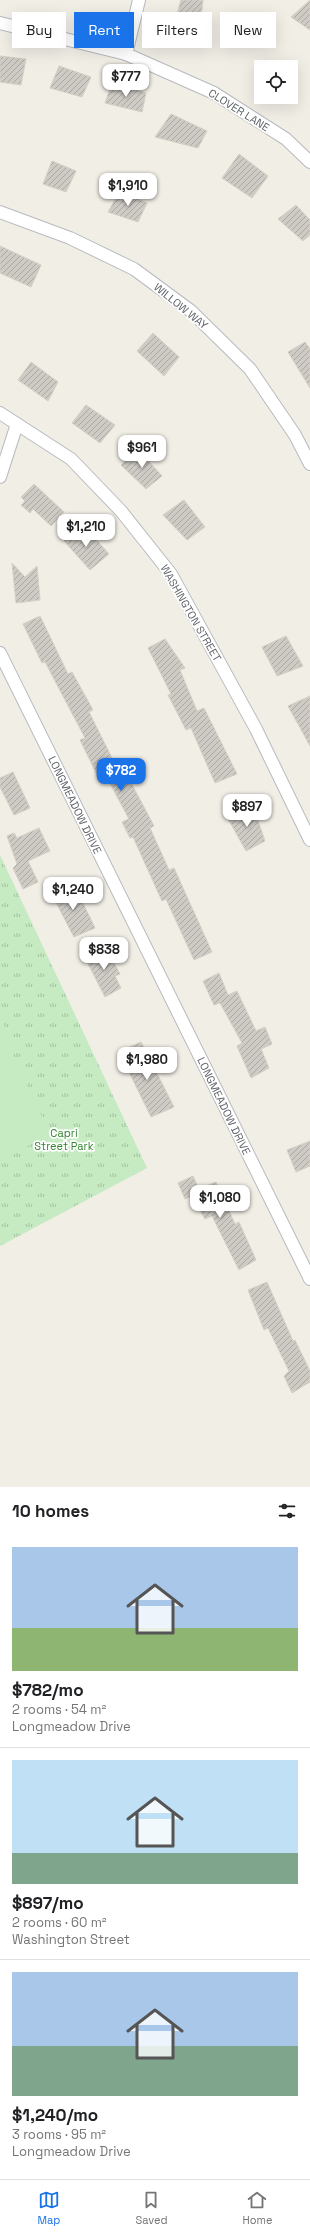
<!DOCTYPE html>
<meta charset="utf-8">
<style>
:root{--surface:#fff;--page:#f6f6f6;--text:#202124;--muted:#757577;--line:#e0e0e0;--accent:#1a73e8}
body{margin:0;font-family:"Space Grotesk",sans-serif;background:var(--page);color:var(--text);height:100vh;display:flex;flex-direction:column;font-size:15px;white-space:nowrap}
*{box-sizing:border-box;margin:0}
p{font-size:13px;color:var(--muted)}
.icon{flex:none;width:22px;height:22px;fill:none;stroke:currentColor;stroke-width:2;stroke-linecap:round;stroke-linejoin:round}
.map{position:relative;height:1487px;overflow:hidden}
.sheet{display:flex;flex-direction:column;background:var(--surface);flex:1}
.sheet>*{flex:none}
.hud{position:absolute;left:12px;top:12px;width:286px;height:36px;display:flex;gap:8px}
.controls{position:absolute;left:254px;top:60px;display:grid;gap:8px}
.controls a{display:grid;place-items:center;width:44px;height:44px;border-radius:0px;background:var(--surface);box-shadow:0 4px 16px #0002;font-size:20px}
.price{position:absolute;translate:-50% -34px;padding:0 9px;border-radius:8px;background:#fff;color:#222;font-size:13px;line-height:26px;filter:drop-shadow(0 1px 2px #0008)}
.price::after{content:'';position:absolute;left:50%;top:24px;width:12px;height:9px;margin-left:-6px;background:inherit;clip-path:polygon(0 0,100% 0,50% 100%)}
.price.on{background:var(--accent);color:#fff}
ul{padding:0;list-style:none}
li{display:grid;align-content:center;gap:8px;height:212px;padding:0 12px}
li+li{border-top:1px solid var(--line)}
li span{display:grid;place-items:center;height:124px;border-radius:0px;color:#555}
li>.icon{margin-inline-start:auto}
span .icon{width:72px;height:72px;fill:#fffc;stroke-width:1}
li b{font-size:17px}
h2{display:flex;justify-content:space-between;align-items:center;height:48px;padding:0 12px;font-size:17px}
.pill{padding:0 14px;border-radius:0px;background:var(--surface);box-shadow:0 4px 16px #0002;font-size:14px;line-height:36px}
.pill.on{background:var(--accent);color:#fff}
.menu{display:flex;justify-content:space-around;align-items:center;height:56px;border-top:1px solid var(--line);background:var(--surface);font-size:11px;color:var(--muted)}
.menu a{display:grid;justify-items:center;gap:2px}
.menu .on{color:var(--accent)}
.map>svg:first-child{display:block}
.grass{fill:url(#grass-tufts)}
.garden{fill:#c6eac2}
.building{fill:url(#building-hatch);stroke:#d6cfc4}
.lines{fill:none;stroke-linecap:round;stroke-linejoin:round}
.street-casing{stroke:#b7babe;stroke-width:14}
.street{stroke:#fff;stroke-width:12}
.labels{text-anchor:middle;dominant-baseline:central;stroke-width:3.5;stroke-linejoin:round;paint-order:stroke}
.street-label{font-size:11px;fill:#5e6368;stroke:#fff}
.park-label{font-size:11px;fill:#33852f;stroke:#fff}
</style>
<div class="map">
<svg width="310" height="1487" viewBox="0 0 310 1487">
<defs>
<pattern id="grass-tufts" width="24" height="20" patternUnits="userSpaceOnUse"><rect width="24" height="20" fill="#c6eac2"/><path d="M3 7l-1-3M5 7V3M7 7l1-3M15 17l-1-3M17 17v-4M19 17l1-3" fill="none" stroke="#a4c1a1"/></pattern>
<pattern id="building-hatch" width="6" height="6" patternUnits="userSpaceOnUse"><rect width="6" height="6" fill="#cecbc5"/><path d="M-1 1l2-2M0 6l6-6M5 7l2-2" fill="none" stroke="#aaa8a4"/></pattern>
</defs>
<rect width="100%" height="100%" fill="#f1eee6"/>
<polygon class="grass" points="0,855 147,1168 0,1246"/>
<g class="garden">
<polygon points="0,1017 16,1049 0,1057"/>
<polygon points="13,1057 51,1135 0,1159 0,1063"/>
</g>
<g class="building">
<polygon points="181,0 203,0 198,43 170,38"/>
<polygon points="310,0 310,30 291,17"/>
<polygon points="0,56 26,59 21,85 0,82"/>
<polygon points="59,66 91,77 82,97 50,88"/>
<polygon points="112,83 146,93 142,112 105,103"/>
<polygon points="171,114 207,131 198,148 155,137"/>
<polygon points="239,154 268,176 252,198 222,178"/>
<polygon points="52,161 76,171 66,192 43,184"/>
<polygon points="120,191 147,203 138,222 108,212"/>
<polygon points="296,205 310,220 310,235 303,241 278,219"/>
<polygon points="0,246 41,265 31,287 0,273"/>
<polygon points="153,333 179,357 164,376 137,351"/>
<polygon points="305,342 310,349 310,388 288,352"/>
<polygon points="31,362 58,382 48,401 18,380"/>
<polygon points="86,405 115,425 100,443 72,423"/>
<polygon points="138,449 162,476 146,489 121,465"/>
<polygon points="34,484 64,512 51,526 33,509 30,513 21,505 25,501 21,497"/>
<polygon points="184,500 205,527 187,540 163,515"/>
<polygon points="83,525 109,554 90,570 64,541"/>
<polygon points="12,563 25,577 37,566 40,600 16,603"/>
<polygon points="40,616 68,674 72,672 93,710 89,712 113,760 118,758 154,826 150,828 169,870 174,868 212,952 194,960 166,899 162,901 133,837 130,838 122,822 129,819 107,778 100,781 80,740 85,738 45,662 42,663 23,624"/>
<polygon points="286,636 303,666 277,676 262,647"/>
<polygon points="165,639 185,668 180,670 197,711 204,708 237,774 215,783 191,728 186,730 168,695 171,694 148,648"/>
<polygon points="310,696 310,746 288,706"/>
<polygon points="13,772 30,808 14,815 0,787 0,778"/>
<polygon points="253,806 265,841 246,851 227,817"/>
<polygon points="39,828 50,851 28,861 38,882 23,889 13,868 17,864 7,836 14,833 17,838"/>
<polygon points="67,883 75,900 80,897 95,928 74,937 50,891"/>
<polygon points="105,947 120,974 115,976 121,988 105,997 84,956"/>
<polygon points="219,973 228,995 237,991 256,1031 265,1027 272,1044 261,1049 269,1068 251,1078 237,1046 242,1043 220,1003 214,1005 203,981"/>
<polygon points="141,1042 174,1107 151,1117 126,1066 130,1064 123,1050"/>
<polygon points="310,1141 310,1166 296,1172 287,1150"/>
<polygon points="193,1176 199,1189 216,1182 235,1224 239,1222 256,1260 239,1270 212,1216 205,1219 192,1196 185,1199 178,1183"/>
<polygon points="267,1282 293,1341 295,1340 310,1371 310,1382 292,1393 284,1376 289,1371 268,1328 264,1330 248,1290"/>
</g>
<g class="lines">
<g class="street-casing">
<g id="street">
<polyline points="0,23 126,54 214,93 286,139 310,162"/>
<polyline points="126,54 139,0"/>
<polyline points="0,212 70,238 134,269 191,311 250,369 295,435 310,464"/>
<polyline points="0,413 71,459 121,511 171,574 256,729 310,840"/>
<polyline points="0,477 17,424"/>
<polyline points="0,653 310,1279"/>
</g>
</g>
<use href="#street" class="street"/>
</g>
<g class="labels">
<g class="street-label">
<text transform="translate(239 110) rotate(32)">CLOVER LANE</text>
<text transform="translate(181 306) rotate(39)">WILLOW WAY</text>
<text transform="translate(191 613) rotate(60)">WASHINGTON STREET</text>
<text transform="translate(75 805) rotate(64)">LONGMEADOW DRIVE</text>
<text transform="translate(224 1106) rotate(64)">LONGMEADOW DRIVE</text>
</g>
<g class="park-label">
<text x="64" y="1133">Capri<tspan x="64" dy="13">Street Park</tspan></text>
</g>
</g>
</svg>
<div class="controls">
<a><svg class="icon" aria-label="locate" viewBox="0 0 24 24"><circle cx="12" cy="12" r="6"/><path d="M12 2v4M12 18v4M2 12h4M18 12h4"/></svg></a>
</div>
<b class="price" style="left:126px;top:98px">$777</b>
<b class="price" style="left:128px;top:207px">$1,910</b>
<b class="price" style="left:142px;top:469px">$961</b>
<b class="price" style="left:86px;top:548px">$1,210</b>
<b class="price on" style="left:121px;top:792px">$782</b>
<b class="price" style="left:247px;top:828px">$897</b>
<b class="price" style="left:73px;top:911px">$1,240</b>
<b class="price" style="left:104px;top:971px">$838</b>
<b class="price" style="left:147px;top:1081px">$1,980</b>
<b class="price" style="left:220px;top:1219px">$1,080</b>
<div class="hud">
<a class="pill">Buy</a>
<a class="pill on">Rent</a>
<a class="pill">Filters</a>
<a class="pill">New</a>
</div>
</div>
<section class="sheet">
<h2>10 homes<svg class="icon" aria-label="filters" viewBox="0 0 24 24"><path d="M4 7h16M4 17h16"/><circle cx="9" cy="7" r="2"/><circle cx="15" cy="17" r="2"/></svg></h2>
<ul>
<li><span style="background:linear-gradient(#a9c7e8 65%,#8fb573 0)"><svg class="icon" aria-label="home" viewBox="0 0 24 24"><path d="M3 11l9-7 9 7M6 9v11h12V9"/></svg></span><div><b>$782/mo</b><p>2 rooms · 54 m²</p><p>Longmeadow Drive</p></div></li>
<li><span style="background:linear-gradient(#bfe0f5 75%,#7fa58c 0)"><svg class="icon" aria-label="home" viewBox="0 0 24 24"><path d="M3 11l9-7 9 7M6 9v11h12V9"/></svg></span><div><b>$897/mo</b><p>2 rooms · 60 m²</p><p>Washington Street</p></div></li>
<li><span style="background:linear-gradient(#a9c7e8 60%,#7fa58c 0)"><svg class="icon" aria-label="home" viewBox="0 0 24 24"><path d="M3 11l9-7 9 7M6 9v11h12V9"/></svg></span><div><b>$1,240/mo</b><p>3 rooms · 95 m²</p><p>Longmeadow Drive</p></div></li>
</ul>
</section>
<nav class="menu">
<a class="on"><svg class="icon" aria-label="map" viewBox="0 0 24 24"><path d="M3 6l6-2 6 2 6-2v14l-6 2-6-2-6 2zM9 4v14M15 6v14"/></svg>Map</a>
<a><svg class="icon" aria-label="saved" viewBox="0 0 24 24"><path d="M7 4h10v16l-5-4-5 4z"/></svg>Saved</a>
<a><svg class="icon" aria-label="home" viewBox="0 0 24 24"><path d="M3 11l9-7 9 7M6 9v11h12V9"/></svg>Home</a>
</nav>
